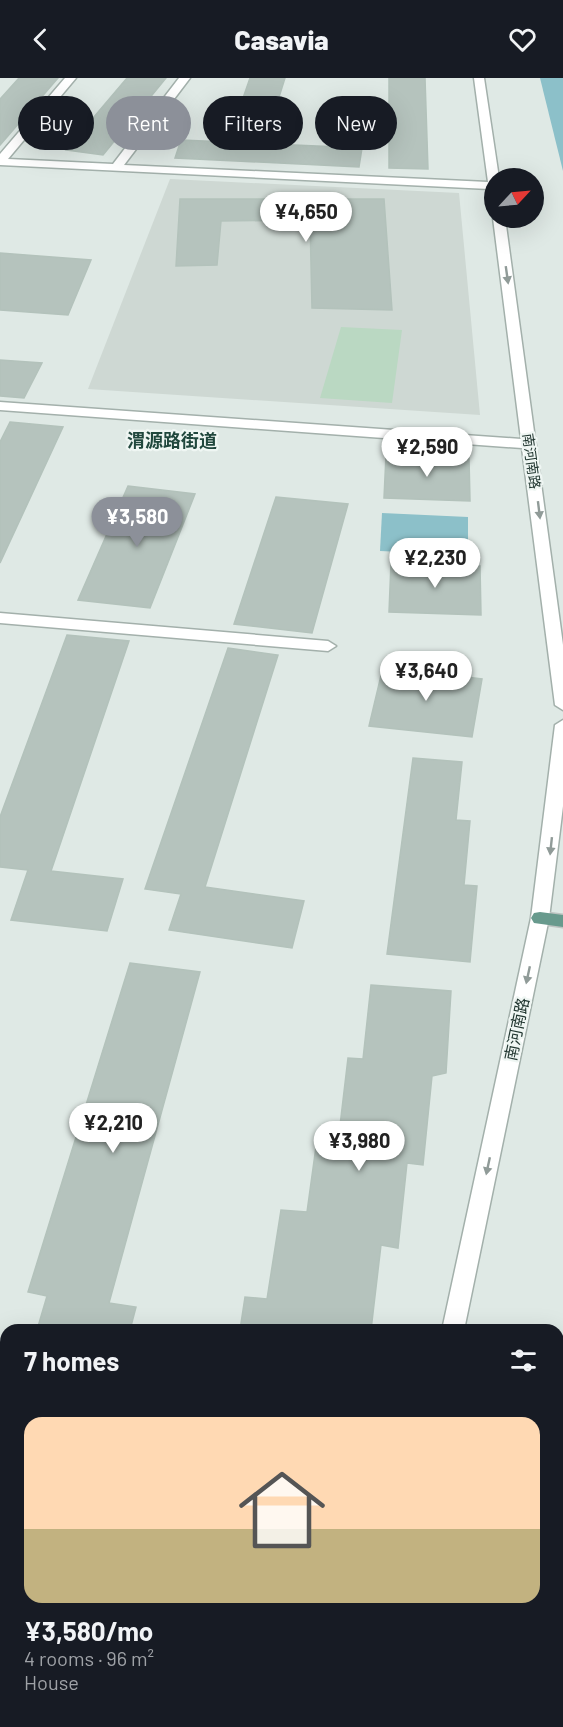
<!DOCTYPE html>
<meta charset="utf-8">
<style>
:root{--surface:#171b24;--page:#242831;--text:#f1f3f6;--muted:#9ea1a6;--line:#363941;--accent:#8c9099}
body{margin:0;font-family:Barlow,"Noto Sans SC",sans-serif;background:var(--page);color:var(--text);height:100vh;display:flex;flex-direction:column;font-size:22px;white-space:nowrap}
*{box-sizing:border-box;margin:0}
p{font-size:20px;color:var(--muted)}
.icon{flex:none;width:33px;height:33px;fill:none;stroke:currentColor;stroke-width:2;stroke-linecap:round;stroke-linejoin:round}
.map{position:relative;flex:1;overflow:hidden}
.panel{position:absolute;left:0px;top:1246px;width:564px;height:404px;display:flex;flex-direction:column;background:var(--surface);border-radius:18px 18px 0 0;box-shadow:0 6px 24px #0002}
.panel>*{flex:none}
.banner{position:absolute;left:18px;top:18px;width:528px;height:54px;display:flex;gap:12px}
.needle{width:39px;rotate:64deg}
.fabs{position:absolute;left:484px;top:90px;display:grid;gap:12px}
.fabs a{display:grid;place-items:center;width:60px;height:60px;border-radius:50%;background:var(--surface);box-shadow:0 6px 24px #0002;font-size:30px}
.price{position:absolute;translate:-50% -51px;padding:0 14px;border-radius:21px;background:#fff;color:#222;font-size:20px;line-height:39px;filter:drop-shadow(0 2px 3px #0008)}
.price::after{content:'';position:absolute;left:50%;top:36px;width:18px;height:14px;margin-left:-9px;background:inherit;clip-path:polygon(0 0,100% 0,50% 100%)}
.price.on{background:var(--accent);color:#fff}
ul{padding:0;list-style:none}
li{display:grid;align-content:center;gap:12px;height:318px;padding:0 24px}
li+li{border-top:2px solid var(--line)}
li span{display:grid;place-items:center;height:186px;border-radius:18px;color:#555}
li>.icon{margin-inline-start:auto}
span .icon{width:108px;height:108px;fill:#fffc;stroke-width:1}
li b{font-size:26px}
h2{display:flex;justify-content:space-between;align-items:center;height:72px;padding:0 24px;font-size:26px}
.tag{padding:0 21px;border-radius:27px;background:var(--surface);box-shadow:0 6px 24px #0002;font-size:21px;line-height:54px}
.tag.on{background:var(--accent);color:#fff}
header{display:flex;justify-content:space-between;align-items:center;height:78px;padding:0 24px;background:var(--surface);font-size:27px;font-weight:800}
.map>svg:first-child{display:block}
.built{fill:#ced8d3}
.green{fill:#bad8c2}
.water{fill:#8cc0c9}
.building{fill:#b5c3bd;stroke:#b3c2bb;stroke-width:1.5}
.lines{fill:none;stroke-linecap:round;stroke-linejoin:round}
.minor-casing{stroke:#a3b0ab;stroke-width:3}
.major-casing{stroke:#bdc3c1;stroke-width:3}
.minor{fill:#fff;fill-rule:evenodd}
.major{fill:#689a8d;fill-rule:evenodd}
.oneway{fill:#909b98}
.labels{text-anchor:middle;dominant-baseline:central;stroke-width:4.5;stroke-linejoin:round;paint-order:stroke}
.far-street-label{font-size:14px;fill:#223731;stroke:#eff6f3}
.street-label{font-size:16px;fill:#223731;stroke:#eff6f3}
.far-district-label{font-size:18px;font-weight:bold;fill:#20473d;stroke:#eff6f3}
</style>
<header><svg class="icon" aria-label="back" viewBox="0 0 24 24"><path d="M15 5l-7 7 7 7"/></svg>Casavia<svg class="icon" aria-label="heart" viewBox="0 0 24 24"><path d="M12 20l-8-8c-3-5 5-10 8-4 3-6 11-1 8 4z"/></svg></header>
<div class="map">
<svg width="563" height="1649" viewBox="0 0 563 1649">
<rect width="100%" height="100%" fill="#dfe9e5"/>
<polygon class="built" points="170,101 459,115 480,337 88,311"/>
<polygon class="green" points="341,249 402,252 392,325 320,320"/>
<g class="water">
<polygon points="540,0 563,0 563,93"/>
<polygon points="382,435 468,439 468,477 380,473"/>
<polygon points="563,1491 563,1649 539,1649 539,1644 558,1644 558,1523"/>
</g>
<g class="building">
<polygon points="19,0 58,0 0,67 0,21"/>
<polygon points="127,0 166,0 103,77 66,72"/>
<polygon points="250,0 285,0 269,51 233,49"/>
<polygon points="389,0 425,0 428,91 389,90"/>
<polygon points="181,62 362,70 359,89 175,80"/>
<polygon points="180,121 384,121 392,232 312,230 310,142 221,143 217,187 176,188"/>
<polygon points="0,175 91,182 68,237 0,232"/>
<polygon points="0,282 42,285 24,320 0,318"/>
<polygon points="10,344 63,349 0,485 0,364"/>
<polygon points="386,377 469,380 470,423 384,420"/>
<polygon points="128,408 195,416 150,530 78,522"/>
<polygon points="276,419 348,426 312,555 234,546"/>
<polygon points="391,485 480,488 481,537 389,534"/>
<polygon points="67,557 129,563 51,793 123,801 107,853 11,842 28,792 0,789 0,739"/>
<polygon points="228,570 278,577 205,809 304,823 292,870 169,852 181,816 145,811"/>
<polygon points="383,589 482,601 472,659 369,648"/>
<polygon points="413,680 462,684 456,742 470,743 464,807 477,808 470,884 387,876"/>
<polygon points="130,885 200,894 109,1225 136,1229 130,1252 37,1252 47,1218 28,1214"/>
<polygon points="371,907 451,913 446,995 432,998 423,1087 407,1085 398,1170 381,1167 371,1252 240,1252 245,1219 267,1221 281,1132 307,1134 318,1054 339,1056 348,980 363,981"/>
<polygon points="0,1360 6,1361 6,1449 0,1448"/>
<polygon points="141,1644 258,1644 257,1649 140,1649"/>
</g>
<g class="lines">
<g class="minor-casing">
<g id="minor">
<polygon points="65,0 76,0 8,81 113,86 179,0 190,0 124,87 488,104 474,0 484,0 499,100 495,100 495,115 489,111 0,87 0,76"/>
<polygon points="495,137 505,140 563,567 563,632 555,627 522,370 0,332 0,324 521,361 493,140"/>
<polygon points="0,535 328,563 336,568 328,573 0,545"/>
<polygon points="563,642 563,728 549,840 464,1252 442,1252 531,840 555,647"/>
<polygon points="358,1644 384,1644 383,1649 357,1649"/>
</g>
</g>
<g class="major-casing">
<polygon id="major" points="540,834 563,837 563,849 534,845 531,840 534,835"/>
</g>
<use href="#minor" class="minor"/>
<use href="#major" class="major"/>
</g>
<defs><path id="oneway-solid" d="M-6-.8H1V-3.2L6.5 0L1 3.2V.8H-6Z" transform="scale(1.5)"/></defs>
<g class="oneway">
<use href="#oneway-solid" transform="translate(507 197) rotate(82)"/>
<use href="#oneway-solid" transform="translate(539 432) rotate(83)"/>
<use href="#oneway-solid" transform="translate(551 768) rotate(96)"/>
<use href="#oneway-solid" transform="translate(528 897) rotate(102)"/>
<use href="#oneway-solid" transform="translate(488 1088) rotate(102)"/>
</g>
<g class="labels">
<g class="far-street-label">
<text transform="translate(532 383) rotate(82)">南河南路</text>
</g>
<g class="street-label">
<text transform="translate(516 951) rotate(-78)">南河南路</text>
</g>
<g class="far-district-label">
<text x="172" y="362">渭源路街道</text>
</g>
</g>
</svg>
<div class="fabs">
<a><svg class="needle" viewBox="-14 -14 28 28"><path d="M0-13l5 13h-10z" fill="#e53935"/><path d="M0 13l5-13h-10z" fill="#9ea1a6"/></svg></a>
</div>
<b class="price" style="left:306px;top:165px">¥4,650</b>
<b class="price" style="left:427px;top:400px">¥2,590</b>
<b class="price on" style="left:137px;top:470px">¥3,580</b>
<b class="price" style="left:435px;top:511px">¥2,230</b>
<b class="price" style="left:426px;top:624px">¥3,640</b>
<b class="price" style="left:113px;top:1076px">¥2,210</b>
<b class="price" style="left:359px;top:1094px">¥3,980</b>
<div class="banner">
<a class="tag">Buy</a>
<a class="tag on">Rent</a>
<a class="tag">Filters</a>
<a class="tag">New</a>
</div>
<section class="panel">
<h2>7 homes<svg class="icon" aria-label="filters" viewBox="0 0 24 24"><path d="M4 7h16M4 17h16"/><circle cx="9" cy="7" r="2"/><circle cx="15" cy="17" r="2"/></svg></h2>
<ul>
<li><span style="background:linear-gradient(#ffd9b3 60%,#c2b280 0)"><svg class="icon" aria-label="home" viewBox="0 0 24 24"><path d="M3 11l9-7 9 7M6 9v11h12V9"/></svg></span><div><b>¥3,580/mo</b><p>4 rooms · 96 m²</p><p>House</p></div></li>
</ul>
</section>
</div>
